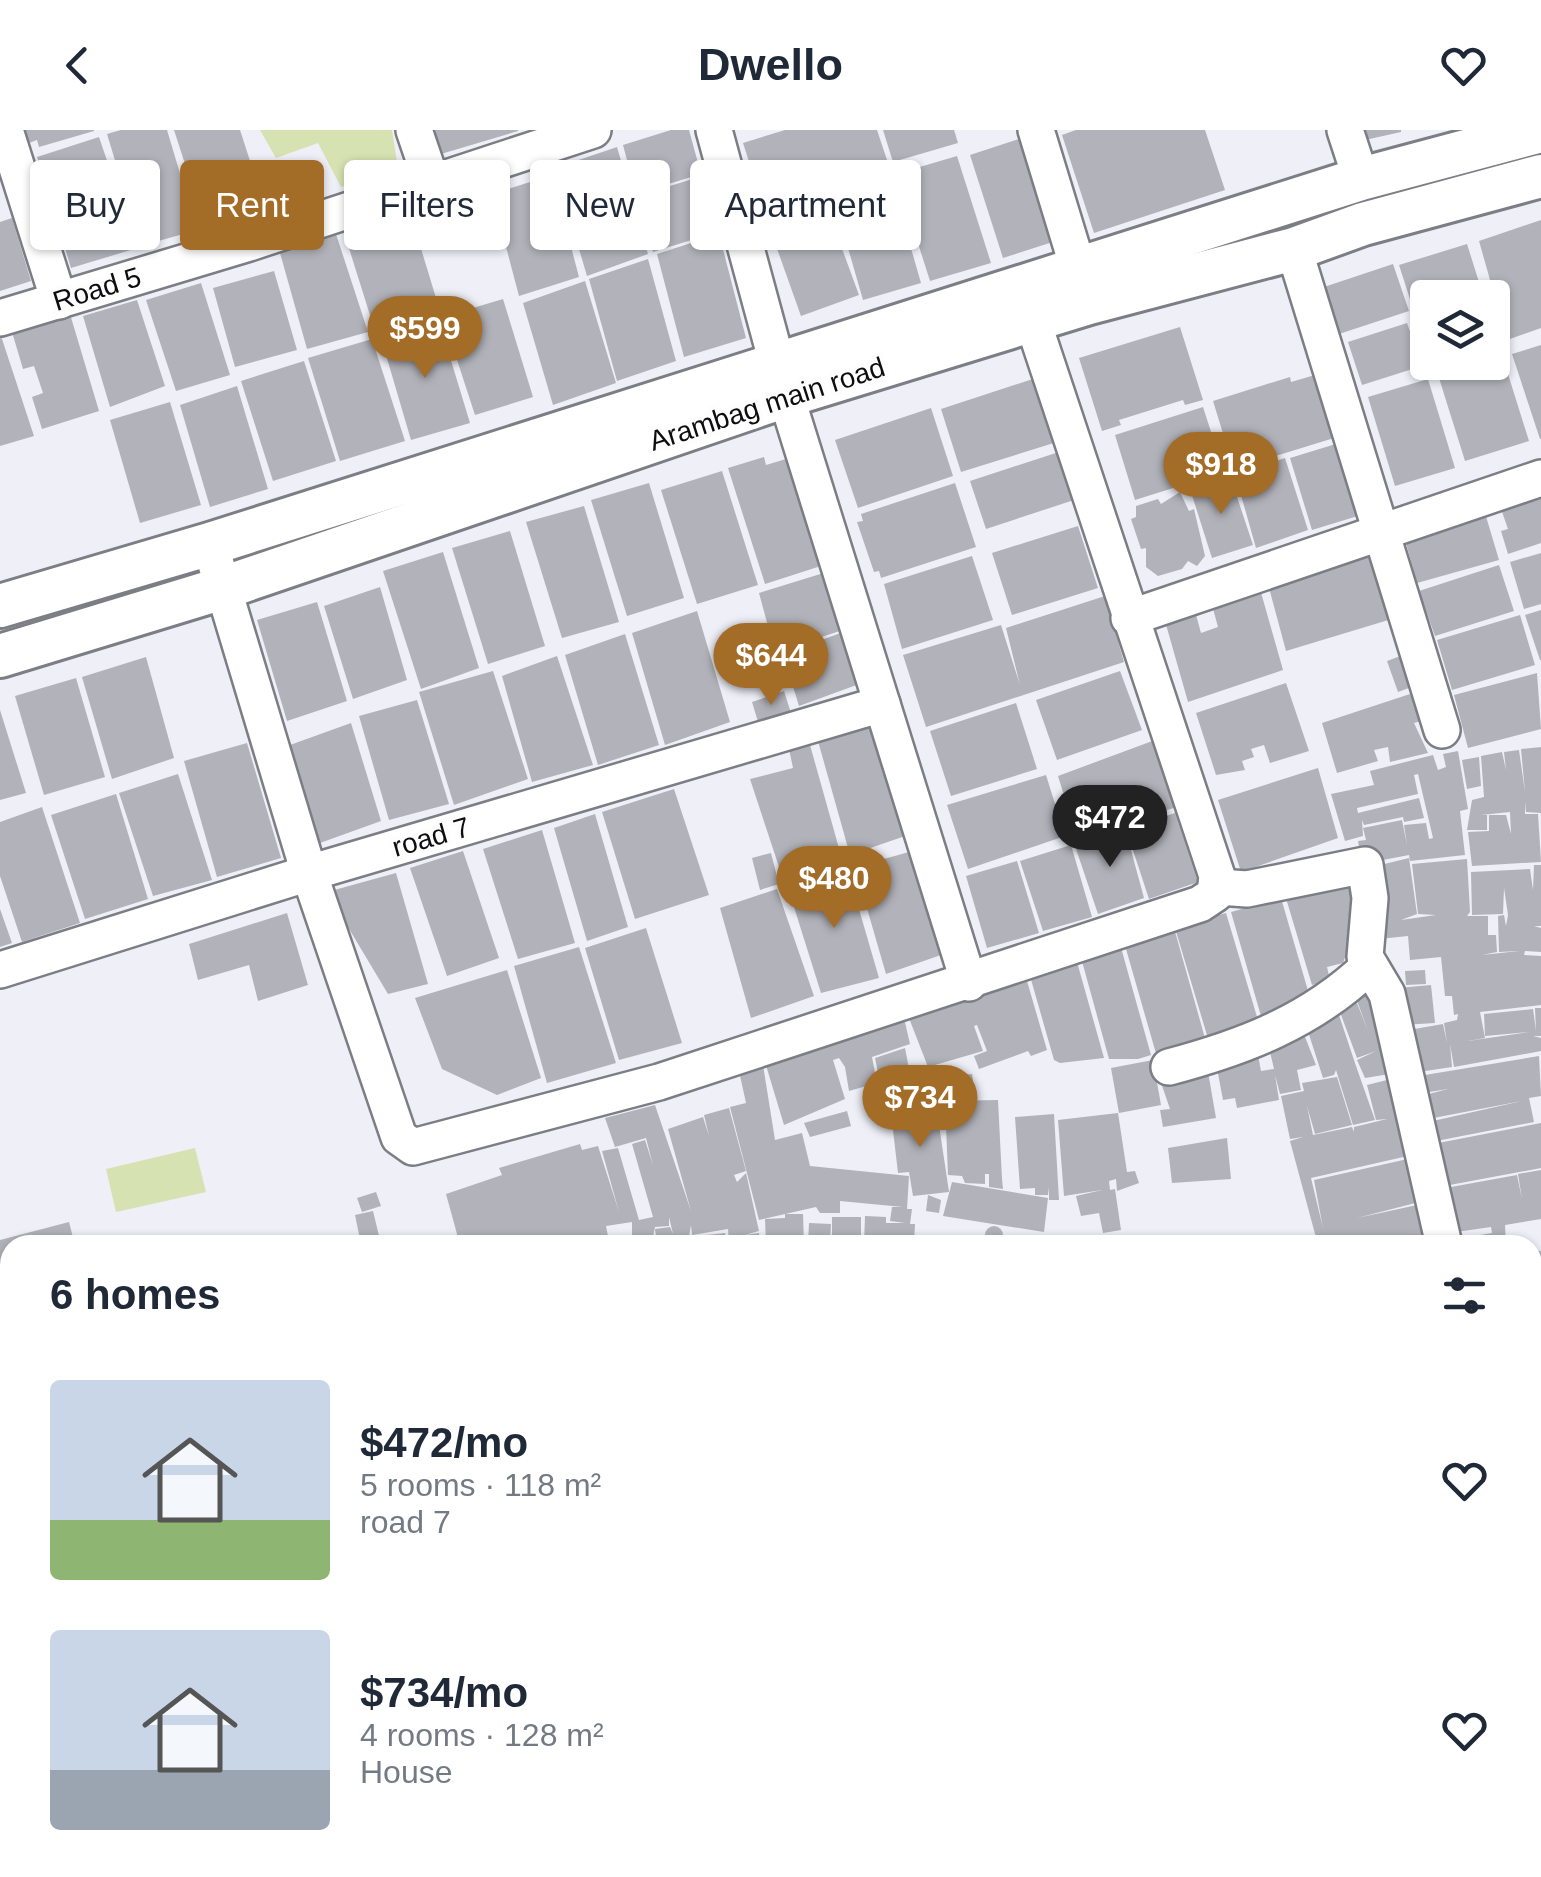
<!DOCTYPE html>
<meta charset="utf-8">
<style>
:root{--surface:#fff;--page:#f6f6f7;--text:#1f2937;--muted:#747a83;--accent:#a36d28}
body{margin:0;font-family:Helvetica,sans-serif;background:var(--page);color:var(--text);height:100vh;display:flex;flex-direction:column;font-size:38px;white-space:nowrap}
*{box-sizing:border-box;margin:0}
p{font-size:32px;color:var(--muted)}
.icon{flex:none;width:55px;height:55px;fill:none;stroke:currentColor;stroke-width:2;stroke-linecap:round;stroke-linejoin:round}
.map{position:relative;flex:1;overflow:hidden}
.panel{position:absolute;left:0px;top:1105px;width:1542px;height:642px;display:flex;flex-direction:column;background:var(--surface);border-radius:30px 30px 0 0;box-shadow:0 2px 8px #0004}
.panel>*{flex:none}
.banner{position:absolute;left:30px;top:30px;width:1000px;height:90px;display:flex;gap:20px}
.buttons{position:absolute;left:1410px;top:150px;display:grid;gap:20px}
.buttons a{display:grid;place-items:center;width:100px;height:100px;border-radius:10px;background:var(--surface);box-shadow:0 2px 8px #0004;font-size:50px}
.price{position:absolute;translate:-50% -85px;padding:0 22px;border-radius:35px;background:var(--accent);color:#fff;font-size:32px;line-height:65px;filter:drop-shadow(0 2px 5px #0008)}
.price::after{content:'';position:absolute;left:50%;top:60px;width:30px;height:22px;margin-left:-15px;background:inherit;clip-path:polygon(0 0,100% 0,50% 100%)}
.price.active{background:#222;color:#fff}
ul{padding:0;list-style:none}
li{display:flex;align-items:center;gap:30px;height:250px;padding:0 50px}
li span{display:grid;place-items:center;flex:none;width:280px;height:200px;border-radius:10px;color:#555}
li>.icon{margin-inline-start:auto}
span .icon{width:120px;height:120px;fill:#fffc;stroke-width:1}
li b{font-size:42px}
h2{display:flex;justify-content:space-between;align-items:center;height:120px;padding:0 50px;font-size:42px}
.chip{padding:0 35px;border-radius:10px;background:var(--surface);box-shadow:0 2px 8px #0004;font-size:35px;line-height:90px}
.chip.active{background:var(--accent);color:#fff}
header{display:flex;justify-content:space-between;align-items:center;height:130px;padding:0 50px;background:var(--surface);font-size:45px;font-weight:700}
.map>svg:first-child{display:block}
.green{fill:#d6e2b2}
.water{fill:#62a4bf;stroke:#48778a;stroke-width:2.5}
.building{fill:#b2b2ba;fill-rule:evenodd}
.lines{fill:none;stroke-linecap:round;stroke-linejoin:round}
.minor-casing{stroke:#7d7d85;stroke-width:40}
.tertiary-casing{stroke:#7d7d85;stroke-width:48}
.minor{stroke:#fff;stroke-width:35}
.tertiary{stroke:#fff;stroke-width:42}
.labels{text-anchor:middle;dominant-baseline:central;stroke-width:9;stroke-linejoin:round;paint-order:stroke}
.street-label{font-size:28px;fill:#0d0d10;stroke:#fdfdfd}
</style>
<header><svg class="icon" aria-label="back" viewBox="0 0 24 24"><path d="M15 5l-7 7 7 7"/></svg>Dwello<svg class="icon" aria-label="heart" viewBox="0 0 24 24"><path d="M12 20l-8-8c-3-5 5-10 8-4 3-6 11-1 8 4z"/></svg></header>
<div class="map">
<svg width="1541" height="1747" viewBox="0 0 1541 1747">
<rect width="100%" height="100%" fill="#efeff8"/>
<g class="green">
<polygon points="260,0 392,0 398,39 341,57 318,13 276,28"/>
<polygon points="183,441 179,448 0,503 0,495"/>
<polygon points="195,1018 206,1062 116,1082 106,1039"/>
</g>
<polygon class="water" points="10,1178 10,1738 56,1738 70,1747 0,1747 0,1610 9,1540 0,1502 0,1181"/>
<g class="building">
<polygon points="25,0 94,0 94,1 39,17 37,10 29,13"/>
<polygon points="121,0 167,0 197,100 141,116 107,4"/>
<polygon points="174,0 240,0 266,80 206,99"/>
<polygon points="434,0 518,0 518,1 441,24"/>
<polygon points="671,0 689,0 701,44 636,64 623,15"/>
<polygon points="785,0 877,0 887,30 761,69 743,13"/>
<polygon points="883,0 954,0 958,13 893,32"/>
<polygon points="1076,0 1205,0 1225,60 1094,103 1062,5"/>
<polygon points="1362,0 1401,0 1401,2 1365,10"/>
<polygon points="99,7 116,57 54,77 37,27"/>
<polygon points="1025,7 1059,110 1003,128 970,25"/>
<polygon points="617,17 648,124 587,146 555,38"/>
<polygon points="957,26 991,133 930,151 896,44"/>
<polygon points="889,42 921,153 863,170 831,59"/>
<polygon points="552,45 579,147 519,166 492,64"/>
<polygon points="702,46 717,102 653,122 638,66"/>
<polygon points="822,64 859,165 801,186 765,85"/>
<polygon points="117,66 134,119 71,138 55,85"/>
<polygon points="408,76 440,181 375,201 342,96"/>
<polygon points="12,88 31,151 0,161 0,92"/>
<polygon points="1541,90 1541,198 1507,210 1479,111"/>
<polygon points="336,104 368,202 307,219 280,123"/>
<polygon points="719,104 746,208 684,227 657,124"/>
<polygon points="1467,114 1484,168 1428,168 1427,222 1399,135"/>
<polygon points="648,129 676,231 617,251 589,149"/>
<polygon points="1393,134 1409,181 1339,204 1324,157"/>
<polygon points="274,141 297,220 235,237 213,158"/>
<polygon points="585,151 616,253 553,275 523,173"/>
<polygon points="201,153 230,245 176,261 146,170"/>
<polygon points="503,169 533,267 475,285 443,187"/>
<polygon points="137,170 165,256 110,277 83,186"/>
<polygon points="70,184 99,281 42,299 32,267 43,263 34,236 23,239 12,202"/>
<polygon points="439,191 470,293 411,310 381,208"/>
<polygon points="1407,193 1422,236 1362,255 1348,212"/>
<polygon points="1180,197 1203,270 1185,275 1183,270 1119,290 1121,295 1102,301 1079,228"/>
<polygon points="0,203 34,306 0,316"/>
<polygon points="372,209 405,311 340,331 308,228"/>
<polygon points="1541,215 1541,309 1540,309 1512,224"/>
<polygon points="1503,228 1529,311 1465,331 1439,248"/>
<polygon points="304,231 336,331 273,351 241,251"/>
<polygon points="1315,245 1334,308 1234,339 1213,271 1290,247 1291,252"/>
<polygon points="1036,248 1057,312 961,342 941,279"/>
<polygon points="1428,249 1455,338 1395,356 1368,267"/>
<polygon points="237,256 268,359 210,377 180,275"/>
<polygon points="170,272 201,375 140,393 110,290"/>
<polygon points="1203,277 1224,342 1135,370 1115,305"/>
<polygon points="931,278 953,346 858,378 835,310"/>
<polygon points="1339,313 1361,385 1312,400 1290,328"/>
<polygon points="791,320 824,435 765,454 728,338 764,327 766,335 786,329 783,322"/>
<polygon points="1065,320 1080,368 986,399 970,351"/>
<polygon points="1285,328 1308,400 1256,418 1235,344"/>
<polygon points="722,341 758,455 697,474 661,360"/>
<polygon points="1230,346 1253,415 1212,428 1190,359"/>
<polygon points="649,353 684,468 627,486 591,370"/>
<polygon points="955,353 976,417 881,448 879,441 874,442 857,392 863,391 861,384"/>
<polygon points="1180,362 1189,381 1194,379 1205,426 1197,436 1188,431 1182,439 1158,446 1146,437 1146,418 1141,419 1131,389 1136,387 1136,376 1158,369 1161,374"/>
<polygon points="1541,363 1541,413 1508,424 1501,401 1508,399 1500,376"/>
<polygon points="584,376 619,492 562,508 526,392"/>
<polygon points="1485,383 1499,430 1417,453 1404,406"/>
<polygon points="1078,396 1098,458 1012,485 992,423"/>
<polygon points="510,401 545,516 488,534 452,418"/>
<polygon points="443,422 479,538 421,559 383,441"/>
<polygon points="1375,422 1395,488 1286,521 1268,454"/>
<polygon points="1541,423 1541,474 1524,479 1510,432"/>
<polygon points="972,426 993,490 902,519 884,454"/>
<polygon points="1499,435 1514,481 1435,506 1419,461"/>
<polygon points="830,441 846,499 775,522 759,463"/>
<polygon points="380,457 407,550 353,569 324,476"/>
<polygon points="1260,459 1283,540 1188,572 1165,491 1195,481 1201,503 1218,497 1212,475"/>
<polygon points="1105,466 1124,532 926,597 903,525 1001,495 1020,555 1006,498"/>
<polygon points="317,472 347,571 287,591 257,490"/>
<polygon points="1541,480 1541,530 1540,530 1525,485"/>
<polygon points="697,481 730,592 665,615 632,503"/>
<polygon points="1520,485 1535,535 1452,560 1437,510"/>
<polygon points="846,501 862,553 799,576 783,524"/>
<polygon points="625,504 659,615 598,635 565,525"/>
<polygon points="1406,524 1417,555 1398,562 1387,531"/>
<polygon points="557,526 593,635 532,652 502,546"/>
<polygon points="146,527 174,628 112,649 82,547"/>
<polygon points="493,541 528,649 454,675 419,562"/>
<polygon points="1120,541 1142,600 1057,630 1036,570"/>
<polygon points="1537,543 1541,599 1468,618 1454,565"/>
<polygon points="76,548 105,647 44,665 15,566"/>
<polygon points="1286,553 1309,621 1270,633 1264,615 1251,619 1254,627 1242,631 1245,640 1216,645 1196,583"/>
<polygon points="784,561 791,583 759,595 752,572"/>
<polygon points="1410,564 1421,591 1414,593 1428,623 1390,632 1388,617 1374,620 1378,631 1337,643 1322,593"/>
<polygon points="417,570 449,674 389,690 359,586"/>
<polygon points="1016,573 1037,639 951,666 930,601"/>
<polygon points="0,580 26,663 0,670"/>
<polygon points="877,592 908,705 850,725 818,611"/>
<polygon points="351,593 381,691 320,713 290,615"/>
<polygon points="1155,610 1177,677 1077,707 1058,646"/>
<polygon points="247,613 281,728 217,747 184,631"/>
<polygon points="810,615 842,729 782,746 750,649 793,638 789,619"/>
<polygon points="1541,617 1541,683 1526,682 1525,672 1525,684 1538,684 1541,732 1472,736 1468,702 1489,701 1489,685 1506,685 1511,704 1510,682 1481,685 1487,685 1487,700 1467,700 1472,670 1484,667 1481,626 1502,622 1506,640 1504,622 1519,620 1525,662 1521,619"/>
<polygon points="1458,621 1468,679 1460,681 1465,725 1410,731 1409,725 1362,734 1358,711 1366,710 1363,698 1402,690 1407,715 1404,695 1426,693 1429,709 1433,708 1418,644 1414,645 1418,664 1357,678 1358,683 1419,668 1424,688 1404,692 1403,687 1364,695 1362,690 1363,706 1345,711 1331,664 1374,655 1370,641 1433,625 1438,640 1446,637 1443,624"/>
<polygon points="1479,627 1481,656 1467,659 1462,630"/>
<polygon points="1318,638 1338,708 1241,742 1218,670"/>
<polygon points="178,644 212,750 153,766 119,663"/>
<polygon points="1046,645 1065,706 968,739 947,675"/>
<polygon points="674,659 709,765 635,789 602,682"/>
<polygon points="116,664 148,769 85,789 51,685"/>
<polygon points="42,677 80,793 22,812 0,746 0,692"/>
<polygon points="1175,683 1198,752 1149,769 1126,699"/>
<polygon points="595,684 628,797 587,811 554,698"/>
<polygon points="1125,698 1144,768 1098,784 1074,713"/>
<polygon points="542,700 575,813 518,829 483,719"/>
<polygon points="1071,715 1092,787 1043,801 1020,731"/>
<polygon points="463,721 499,828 447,846 410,738"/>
<polygon points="909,722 941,825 886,844 855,737"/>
<polygon points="771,723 779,754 760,760 752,728"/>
<polygon points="1409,728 1417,784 1401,790 1436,785 1418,784 1412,734 1467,729 1470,782 1467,786 1488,786 1488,805 1496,805 1497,822 1482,825 1519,821 1499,822 1498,786 1504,785 1506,796 1508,785 1504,758 1503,784 1472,785 1471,742 1530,739 1533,760 1534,735 1541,735 1541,796 1534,796 1541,798 1541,822 1525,821 1524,825 1541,826 1541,875 1480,882 1485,908 1468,911 1530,902 1485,906 1484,884 1533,879 1536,901 1535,878 1541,878 1541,906 1533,906 1541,908 1541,921 1454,937 1450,914 1452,937 1412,943 1403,901 1443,894 1447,913 1444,893 1457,890 1458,884 1454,885 1452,866 1445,866 1441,827 1410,830 1408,806 1379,809 1372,737"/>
<polygon points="1017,731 1039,803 987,818 966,746"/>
<polygon points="847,738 879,848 821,863 788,758"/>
<polygon points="396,743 428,854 388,864 327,762"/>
<polygon points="1357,744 1357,795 1343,833 1327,837 1330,850 1312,855 1285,765"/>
<polygon points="777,759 814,866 751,888 720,778"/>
<polygon points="1281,768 1311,871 1263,893 1231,782"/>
<polygon points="0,779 12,813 0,817"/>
<polygon points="287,783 308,855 258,871 249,835 198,850 189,814"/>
<polygon points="1226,783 1263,907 1212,922 1175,798"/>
<polygon points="646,798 682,913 619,930 585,818"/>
<polygon points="1174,798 1208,919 1157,927 1124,812"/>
<polygon points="1120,814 1151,925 1138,929 1109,929 1080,824"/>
<polygon points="579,817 616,933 547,953 514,836"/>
<polygon points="1077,832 1104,928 1060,933 1054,930 1030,846"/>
<polygon points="507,840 541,948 497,965 442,939 415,868"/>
<polygon points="1425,840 1426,854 1406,855 1405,841"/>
<polygon points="1025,844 1047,920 1031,926 1028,921 979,939 974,926 987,921 977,895 974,896 983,921 928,937 907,883"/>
<polygon points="1374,849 1402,942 1365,948 1357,930 1376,921 1357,928 1337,874 1355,868 1368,901 1352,857"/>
<polygon points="1431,855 1435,893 1402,895 1398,858"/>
<polygon points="1335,873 1356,936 1375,990 1353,995 1336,940 1334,945 1323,948 1305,892"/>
<polygon points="904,888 910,914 872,927 877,953 849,961 845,937 839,928 833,930 845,969 784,995 765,932"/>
<polygon points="1300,894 1316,935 1297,940 1301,960 1280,964 1275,945 1279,970 1237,978 1235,968 1223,970 1216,933 1258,925 1261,941 1274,939 1268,913"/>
<polygon points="905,918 910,944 880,952 875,928"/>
<polygon points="1539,926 1541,966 1529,968 1534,992 1426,1013 1424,993 1522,971 1423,990 1417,967 1448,959 1417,964 1413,947"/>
<polygon points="1153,930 1161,975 1119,983 1111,938"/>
<polygon points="763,935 775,1010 802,1003 810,1036 909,1046 907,1079 912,1079 910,1094 915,1094 914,1114 864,1115 865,1086 886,1087 886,1093 905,1093 890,1091 892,1077 903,1077 840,1071 840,1083 820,1083 816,1077 759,1090 730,977 746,973 739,941"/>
<polygon points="1207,936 1216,988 1163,997 1160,980 1170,979 1158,944"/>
<polygon points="972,944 975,963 929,969 926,950"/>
<polygon points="1403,946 1421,1023 1311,1048 1323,1098 1314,1050 1421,1026 1431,1069 1357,1088 1431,1072 1436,1092 1420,1096 1436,1094 1440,1115 1384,1115 1382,1107 1382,1115 1318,1115 1290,1011 1303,1007 1290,1009 1281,966 1304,961 1302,953 1337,947 1352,995 1315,1004 1307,976 1313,1005 1352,997 1354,1002 1354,997 1387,989 1376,990 1367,955"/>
<polygon points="917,951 922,973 899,978 894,956"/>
<polygon points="998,970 1002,1049 1003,1059 989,1057 989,1044 985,1044 985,1054 965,1053 962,1046 948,1045 945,971"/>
<path d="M 655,975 L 691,1081 L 668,999 L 703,987 L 709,1006 L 704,985 L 729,978 L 746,1041 L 734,1045 L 737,1052 L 746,1043 L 759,1101 L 745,1105 L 759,1103 L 760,1115 L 729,1115 L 728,1099 L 692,1105 L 691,1095 L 689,1107 L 725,1103 L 727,1115 L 657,1115 L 655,1099 L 670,1097 L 673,1104 L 669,1087 L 669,1096 L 655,1097 L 653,1107 L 642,1107 L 642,1115 L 603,1115 L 603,1107 L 602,1111 L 573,1115 L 455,1115 L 457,1104 L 446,1064 L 502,1045 L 499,1038 L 580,1014 L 582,1020 L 598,1016 L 619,1082 L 602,1021 L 618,1018 L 639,1090 L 653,1087 L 632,1014 L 645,1010 L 653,1035 L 646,1008 L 615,1017 L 605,988 ZM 632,1092 L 632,1108 L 608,1106 L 606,1096 Z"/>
<polygon points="936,975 949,1062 913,1066 909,1042 898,1043 891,983"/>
<polygon points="847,981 851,996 810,1007 804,993"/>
<polygon points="1118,983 1127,1042 1135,1041 1139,1053 1117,1061 1116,1049 1109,1051 1110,1060 1115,1059 1121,1100 1103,1103 1099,1083 1081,1086 1076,1066 1102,1060 1064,1066 1058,990"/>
<polygon points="1054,984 1059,1070 1049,1070 1049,1057 1048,1065 1035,1065 1035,1058 1020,1059 1015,987"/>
<polygon points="1541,993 1541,1038 1439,1057 1428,1015"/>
<polygon points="1227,1008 1231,1049 1172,1053 1168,1018"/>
<polygon points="1541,1040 1541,1089 1505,1095 1506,1115 1451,1115 1450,1110 1492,1103 1491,1097 1449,1103 1440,1059 1517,1045 1522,1069 1518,1044"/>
<polygon points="952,1052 1048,1068 1044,1102 943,1086"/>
<polygon points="376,1062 381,1076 362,1082 357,1068"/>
<polygon points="928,1065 941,1070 939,1083 926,1081"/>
<polygon points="373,1081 380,1110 361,1114 355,1085"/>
<polygon points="785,1084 803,1084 804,1115 766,1115 765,1089 785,1088"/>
<rect x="832" y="1087" width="29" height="28"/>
<polygon points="69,1092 75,1115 10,1115 10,1147 0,1150 0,1110"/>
<polygon points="809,1093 831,1094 830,1115 808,1115"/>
<circle cx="994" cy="1105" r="9"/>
<polygon points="1541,1121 1541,1171 1532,1172 1532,1122"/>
<polygon points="10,1187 10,1258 0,1260 0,1190"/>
<polygon points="10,1260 10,1342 0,1342 0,1262"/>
<polygon points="1534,1281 1541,1283 1541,1323 1532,1321"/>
<polygon points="1532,1331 1541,1334 1541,1357 1532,1354"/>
<polygon points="10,1421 10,1507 0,1510 0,1424"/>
<polygon points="1532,1487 1541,1488 1538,1543 1532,1542"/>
<polygon points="10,1510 10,1534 0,1535 0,1512"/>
<polygon points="10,1536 10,1659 0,1660 0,1538"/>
<polygon points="1532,1546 1541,1548 1541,1578 1532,1576"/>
<polygon points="155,1738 182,1738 182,1746 155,1747"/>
<rect x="186" y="1738" width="26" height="9"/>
<polygon points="215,1738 256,1738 256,1747 215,1746"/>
<polygon points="258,1738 304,1738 303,1747 258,1747"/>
<polygon points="309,1738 374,1743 374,1747 308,1747"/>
<polygon points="376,1738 436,1738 435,1747 375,1747"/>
<polygon points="444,1738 495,1740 494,1747 443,1747"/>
<polygon points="527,1738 575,1738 574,1747"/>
<polygon points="580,1738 625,1738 623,1747 578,1746"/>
<polygon points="627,1738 670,1738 668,1747 625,1747"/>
<polygon points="672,1738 714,1738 712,1747 670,1747"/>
<polygon points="718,1738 764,1738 762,1747 717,1747"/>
<polygon points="768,1738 787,1738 785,1747 766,1747"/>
<polygon points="791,1738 809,1738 807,1747 789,1747"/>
<polygon points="811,1738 829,1738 827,1747 809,1747"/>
<polygon points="833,1738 854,1740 853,1747 831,1747"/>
<polygon points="1059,1738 1208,1738 1262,1745 1058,1747"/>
</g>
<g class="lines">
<g class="minor-casing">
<g id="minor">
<polyline points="5,0 59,171"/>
<polyline points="414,0 432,53"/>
<polyline points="714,0 786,266 969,853"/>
<polyline points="1036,0 1079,141"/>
<polyline points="1345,0 1361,49"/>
<polyline points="1294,119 1442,600"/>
<polyline points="0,188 249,113 593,0"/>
<polyline points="216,434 309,743 882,574"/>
<polyline points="1129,488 1541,348"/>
<polyline points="1218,757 1247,759 1365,735 1370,768 1365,827 1387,864 1444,1115"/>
<polyline points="0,840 309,743 399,1007 413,1017 659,952 1200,774 1215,764 1217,746 1024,165"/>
<path d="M 1169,937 C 1244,917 1310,892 1368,837"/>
<polyline points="904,1738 949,1747"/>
</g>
</g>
<g class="tertiary-casing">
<g id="tertiary">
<polyline points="0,476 210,414 1361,49 1541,1"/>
<polyline points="0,526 223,458 786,266 1089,173 1294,119 1363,94 1541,46"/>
</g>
</g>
<use href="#minor" class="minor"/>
<use href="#tertiary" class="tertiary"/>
</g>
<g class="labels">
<g class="street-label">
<text transform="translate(97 159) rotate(-17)">Road 5</text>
<text transform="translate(767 274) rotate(-18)">Arambag main road</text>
<text transform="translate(431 707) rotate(-16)">road 7</text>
</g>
</g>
</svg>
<div class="buttons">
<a><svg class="icon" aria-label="layers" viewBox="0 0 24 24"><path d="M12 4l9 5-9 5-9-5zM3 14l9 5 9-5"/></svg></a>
</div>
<b class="price" style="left:425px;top:251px">$599</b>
<b class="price" style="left:1221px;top:387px">$918</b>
<b class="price" style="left:771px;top:578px">$644</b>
<b class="price active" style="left:1110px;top:740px">$472</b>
<b class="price" style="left:834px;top:801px">$480</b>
<b class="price" style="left:920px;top:1020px">$734</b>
<div class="banner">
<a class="chip">Buy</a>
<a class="chip active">Rent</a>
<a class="chip">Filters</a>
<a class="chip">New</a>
<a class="chip">Apartment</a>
</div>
<section class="panel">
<h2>6 homes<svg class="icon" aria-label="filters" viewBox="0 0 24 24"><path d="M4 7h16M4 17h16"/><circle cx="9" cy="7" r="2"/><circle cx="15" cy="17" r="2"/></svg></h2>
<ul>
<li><span style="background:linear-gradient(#c9d6e8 70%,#8fb573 0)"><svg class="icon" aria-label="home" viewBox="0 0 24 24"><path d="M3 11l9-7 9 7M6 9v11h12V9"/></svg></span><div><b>$472/mo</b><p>5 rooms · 118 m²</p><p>road 7</p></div><svg class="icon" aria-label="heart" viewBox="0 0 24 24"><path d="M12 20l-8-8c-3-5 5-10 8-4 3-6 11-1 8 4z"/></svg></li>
<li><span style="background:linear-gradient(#c9d6e8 70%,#9aa5b1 0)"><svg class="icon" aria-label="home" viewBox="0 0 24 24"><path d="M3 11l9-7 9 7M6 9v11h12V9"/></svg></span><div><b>$734/mo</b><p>4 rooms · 128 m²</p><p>House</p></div><svg class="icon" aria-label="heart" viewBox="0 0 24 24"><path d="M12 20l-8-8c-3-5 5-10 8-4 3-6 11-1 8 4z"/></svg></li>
</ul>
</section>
</div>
